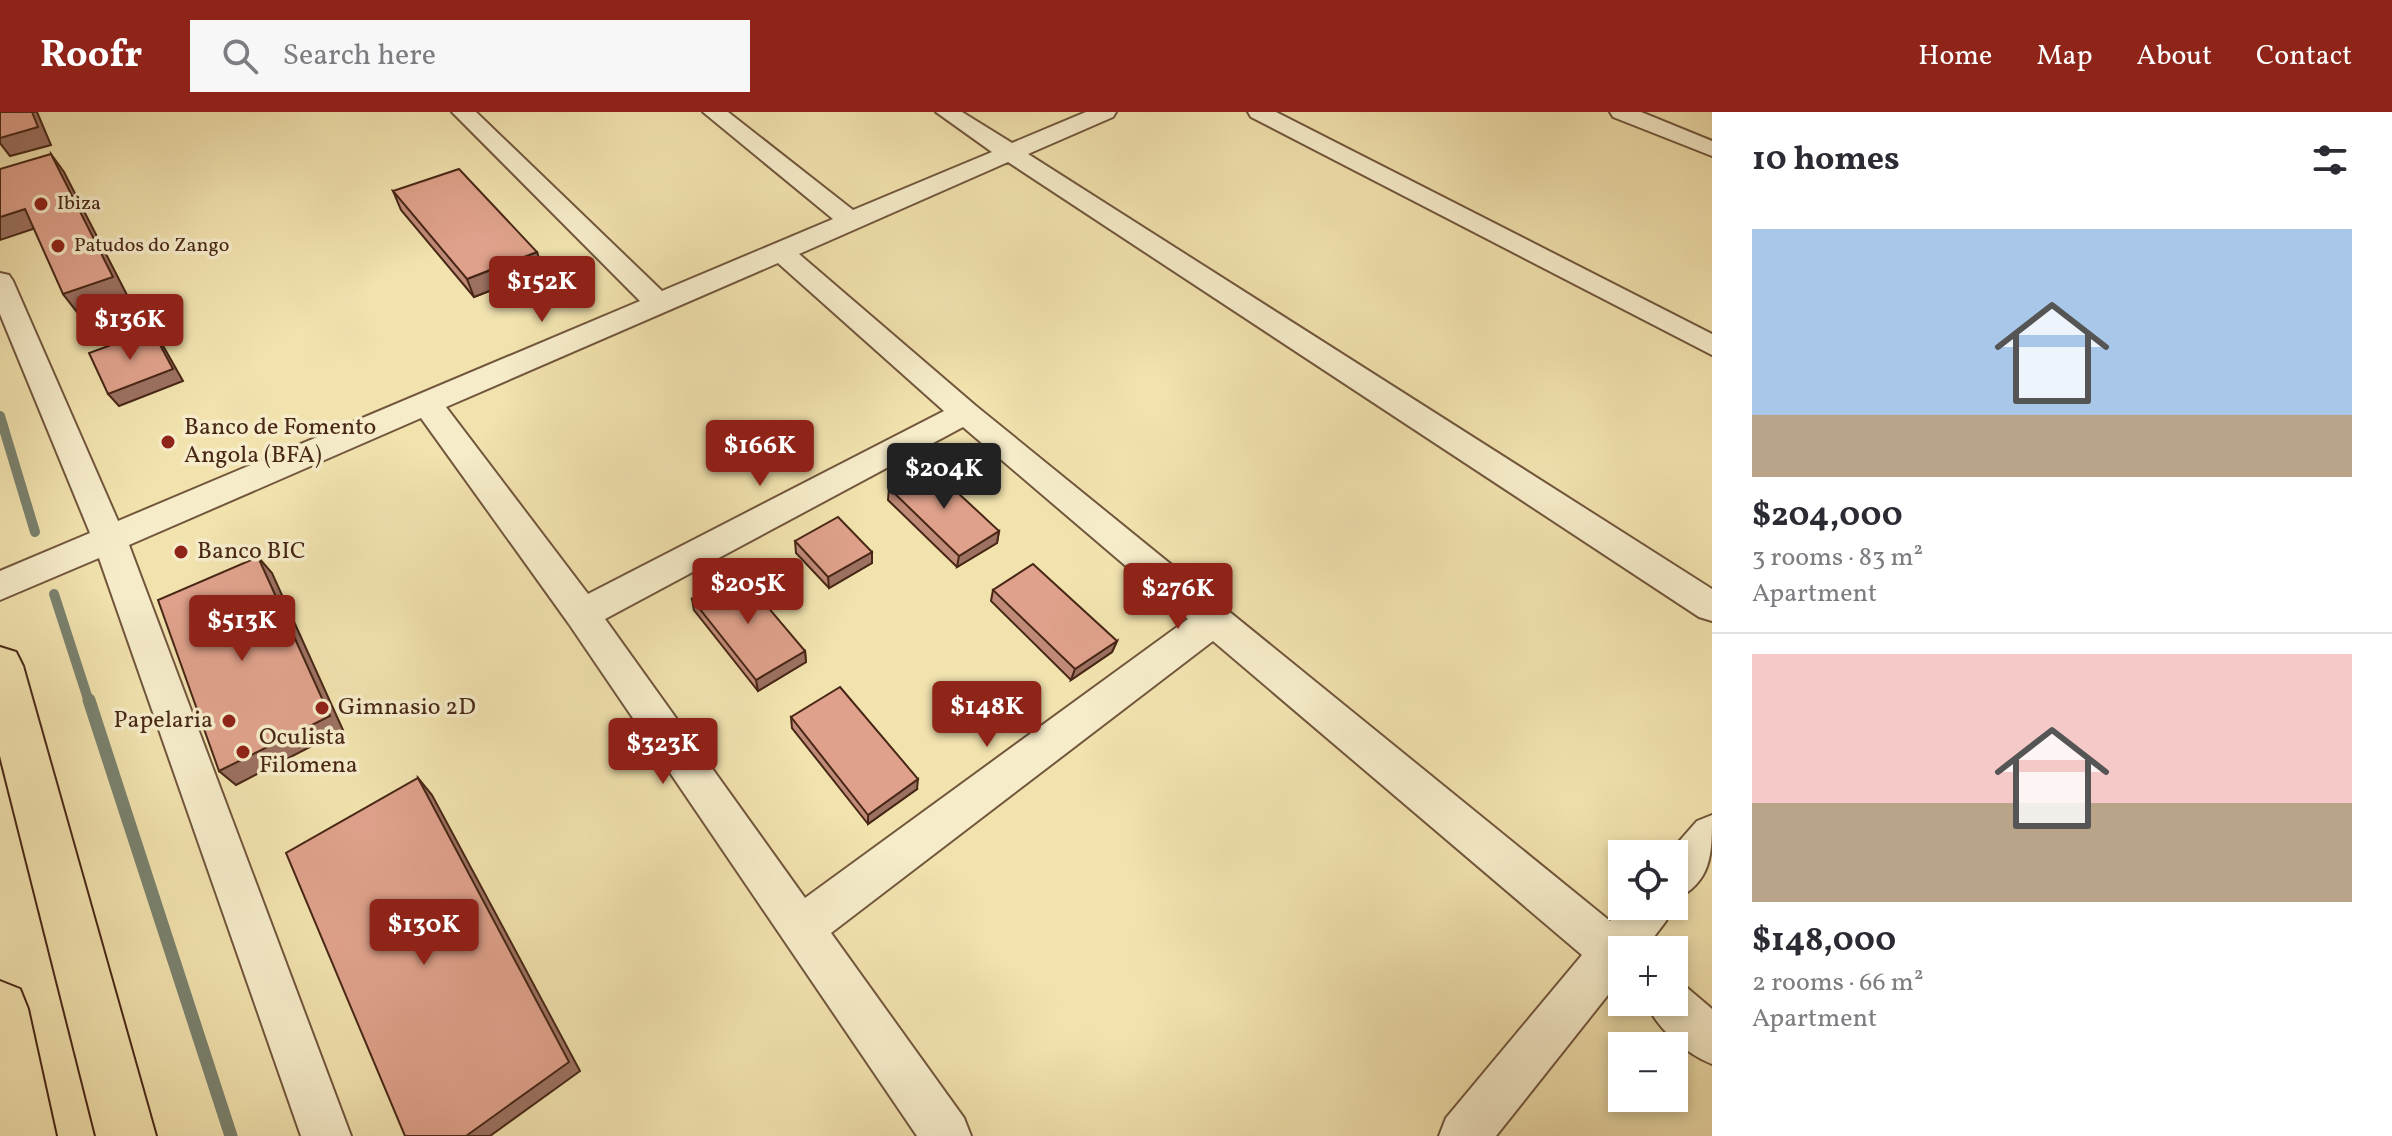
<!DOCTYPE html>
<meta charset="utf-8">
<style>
:root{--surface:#fff;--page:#f7f7f7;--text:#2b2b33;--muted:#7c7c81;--line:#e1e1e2;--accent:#8f2418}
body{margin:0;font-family:Vollkorn,serif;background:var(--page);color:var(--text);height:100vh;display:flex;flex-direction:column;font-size:30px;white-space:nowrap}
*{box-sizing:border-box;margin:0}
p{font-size:26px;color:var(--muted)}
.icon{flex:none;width:44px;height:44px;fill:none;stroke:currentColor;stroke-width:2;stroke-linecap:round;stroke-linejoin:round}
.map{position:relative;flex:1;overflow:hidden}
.panel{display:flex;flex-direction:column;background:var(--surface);width:680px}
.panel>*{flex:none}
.tools{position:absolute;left:1608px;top:728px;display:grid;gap:16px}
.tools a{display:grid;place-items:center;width:80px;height:80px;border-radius:0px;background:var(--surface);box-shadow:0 4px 12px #0003;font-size:40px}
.price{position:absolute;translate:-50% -68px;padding:0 18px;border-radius:8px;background:var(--accent);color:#fff;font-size:26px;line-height:52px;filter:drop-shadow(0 2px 4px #0008)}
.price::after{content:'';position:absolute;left:50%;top:48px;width:24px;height:18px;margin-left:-12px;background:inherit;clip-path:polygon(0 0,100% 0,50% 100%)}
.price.active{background:#222;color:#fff}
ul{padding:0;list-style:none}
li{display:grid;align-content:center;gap:16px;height:424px;padding:0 40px}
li+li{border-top:2px solid var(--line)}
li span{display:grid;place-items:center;height:248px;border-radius:0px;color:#555}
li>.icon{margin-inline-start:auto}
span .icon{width:144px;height:144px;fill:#fffc;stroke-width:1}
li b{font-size:34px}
h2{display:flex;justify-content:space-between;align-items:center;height:96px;padding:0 40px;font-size:34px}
header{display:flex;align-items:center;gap:48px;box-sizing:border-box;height:112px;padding:0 40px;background:var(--accent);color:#fff}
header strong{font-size:38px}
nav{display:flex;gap:44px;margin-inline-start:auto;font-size:28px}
.search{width:560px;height:72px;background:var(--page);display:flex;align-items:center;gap:20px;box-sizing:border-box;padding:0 28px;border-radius:0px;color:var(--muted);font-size:30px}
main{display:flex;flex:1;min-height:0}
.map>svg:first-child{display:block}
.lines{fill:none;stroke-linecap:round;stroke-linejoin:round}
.stream-far1{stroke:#7a826f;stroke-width:10}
.stream{stroke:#7a826f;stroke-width:13}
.street-casing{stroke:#72563c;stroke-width:4}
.primary-casing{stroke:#482716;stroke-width:4}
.street{fill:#f6ecca;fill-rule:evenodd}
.primary{fill:#f1e2ae;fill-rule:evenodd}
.wall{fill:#c08a78;stroke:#482716;stroke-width:2}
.shaded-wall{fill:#9c7161;stroke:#482716;stroke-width:2}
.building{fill:#dfa18b;stroke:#482716;stroke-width:2}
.poi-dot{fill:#8f2418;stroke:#f6ecca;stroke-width:3}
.labels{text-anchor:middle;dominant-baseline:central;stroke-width:7;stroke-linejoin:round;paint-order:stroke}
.far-poi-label{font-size:20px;fill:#482716;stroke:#f6ecca;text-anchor:start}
.poi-label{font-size:24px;fill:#482716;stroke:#f6ecca;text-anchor:start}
</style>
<header>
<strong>Roofr</strong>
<div class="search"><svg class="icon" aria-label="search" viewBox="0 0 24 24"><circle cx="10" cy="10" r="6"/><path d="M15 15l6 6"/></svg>Search here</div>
<nav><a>Home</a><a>Map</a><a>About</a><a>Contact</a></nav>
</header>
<main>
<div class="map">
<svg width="1712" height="1024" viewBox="0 0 1712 1024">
<rect width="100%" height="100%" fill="#f1e2ae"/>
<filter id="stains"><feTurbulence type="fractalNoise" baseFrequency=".0025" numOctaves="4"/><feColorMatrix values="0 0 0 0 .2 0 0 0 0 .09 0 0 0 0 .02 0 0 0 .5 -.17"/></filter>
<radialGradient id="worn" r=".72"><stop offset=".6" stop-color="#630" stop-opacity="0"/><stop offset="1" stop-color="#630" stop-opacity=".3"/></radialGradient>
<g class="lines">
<g class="stream-far1">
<polyline points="0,304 35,420"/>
<polyline points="54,482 89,590"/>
</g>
<polyline class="stream" points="89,588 231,1024"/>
<g class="street-casing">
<g id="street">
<path d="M 452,0 L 476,0 L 662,179 L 833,107 L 703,0 L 728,0 L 853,98 L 992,40 L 936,0 L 962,0 L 1012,31 L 1086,0 L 1116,0 L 1113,5 L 1028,42 L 1712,477 L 1712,509 L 1699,505 L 1008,50 L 799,142 L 976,294 L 1610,809 L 1623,794 L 1673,794 L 1666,809 L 1644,838 L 1622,838 L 1622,870 L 1619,869 L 1496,1024 L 1439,1024 L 1446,1006 L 1582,843 L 1213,529 L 831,821 L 964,1006 L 971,1024 L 917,1024 L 569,512 L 421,306 L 129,433 L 351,1024 L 301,1024 L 99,446 L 0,488 L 0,459 L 90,421 L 0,202 L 0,161 L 9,163 L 13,169 L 118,409 L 640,189 ZM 778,151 L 944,299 L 588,482 L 446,295 ZM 963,315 L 1188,507 L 805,786 L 605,507 Z"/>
<polygon points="1248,0 1276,0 1712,222 1712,243 1251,5"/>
<polygon points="1610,0 1641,0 1712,29 1712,44 1613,5"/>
<path d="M 1712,703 C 1712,743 1712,770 1674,788 L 1674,742 L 1668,742 L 1697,709 Z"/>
<path d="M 1674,869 L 1685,874 L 1712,897 L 1712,952 C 1685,941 1657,917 1646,890 L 1674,890 Z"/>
</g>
</g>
<g class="primary-casing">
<g id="primary">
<polygon points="0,535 16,540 23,554 156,1024 96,1024 0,644"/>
<polygon points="0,869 20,877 28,897 56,1024 0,1024"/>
</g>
</g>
<use href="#street" class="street"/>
<use href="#primary" class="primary"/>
</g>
<g class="wall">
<polygon points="393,79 543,158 474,185 401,98"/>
<polygon points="889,376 999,419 997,431 957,455 888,388"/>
<polygon points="795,429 872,440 872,451 829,476 796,441"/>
<polygon points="993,478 1117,529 1112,540 1071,568 991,489"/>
<polygon points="692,487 805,539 806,550 758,579 694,498"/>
<polygon points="791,605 917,677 868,712 792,616"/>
</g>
<g class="shaded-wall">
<polygon points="32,0 37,0 51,33 10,44 0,31 0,26"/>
<polygon points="51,42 64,60 127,183 77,200 63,182"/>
<polygon points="25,97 39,115 0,128 0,105"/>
<polygon points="537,140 543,158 474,185 467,167"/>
<polygon points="152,218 161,230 183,269 119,294 108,282"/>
<polygon points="999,419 997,431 957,455 959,444"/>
<polygon points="872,440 872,451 829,476 828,465"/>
<polygon points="258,445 272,461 343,618 236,673 219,659"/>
<polygon points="1117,529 1112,540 1071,568 1075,557"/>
<polygon points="805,539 806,550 758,579 756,568"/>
<polygon points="418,666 432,683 580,959 490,1024 466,1024"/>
<polygon points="918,667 917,677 868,712 868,703"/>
</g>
<g class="building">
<polygon points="0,0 32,0 38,15 0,26"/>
<polygon points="51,42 113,165 63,182 25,97 0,105 0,57"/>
<polygon points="459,57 537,140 467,167 393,79"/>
<polygon points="152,218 173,257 108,282 89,241"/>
<polygon points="929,354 999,419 959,444 889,376"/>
<polygon points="838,405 872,440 828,465 795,429"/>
<polygon points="258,445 330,604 219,659 158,488"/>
<polygon points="1033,452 1117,529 1075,557 993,478"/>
<polygon points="739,461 805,539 756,568 692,487"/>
<polygon points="840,575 918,667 868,703 791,605"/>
<polygon points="418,666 569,950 466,1024 405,1024 286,741"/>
</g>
<g class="poi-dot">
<circle cx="41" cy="92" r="8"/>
<circle cx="58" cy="134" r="8"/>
<circle cx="168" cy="330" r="8"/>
<circle cx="181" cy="440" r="8"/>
<circle cx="322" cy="596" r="8"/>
<circle cx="229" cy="609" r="8"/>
<circle cx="243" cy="640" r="8"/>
</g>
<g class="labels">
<g class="far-poi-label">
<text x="57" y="92">Ibiza</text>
<text x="74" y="134">Patudos do Zango</text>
</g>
<g class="poi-label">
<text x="184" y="316">Banco de Fomento<tspan x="184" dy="28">Angola (BFA)</tspan></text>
<text x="197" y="440">Banco BIC</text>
<text x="338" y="596">Gimnasio 2D</text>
<text x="213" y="609" text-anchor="end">Papelaria</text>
<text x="259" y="626">Oculista<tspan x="259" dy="28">Filomena</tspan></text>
</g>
</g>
<rect width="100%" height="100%" filter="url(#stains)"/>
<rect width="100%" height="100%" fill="url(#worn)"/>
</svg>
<div class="tools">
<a><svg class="icon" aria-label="locate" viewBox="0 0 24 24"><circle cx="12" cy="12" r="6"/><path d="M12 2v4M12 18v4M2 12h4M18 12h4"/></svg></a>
<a>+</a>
<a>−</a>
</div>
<b class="price" style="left:542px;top:212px">$152K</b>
<b class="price" style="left:130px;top:250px">$136K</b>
<b class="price" style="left:760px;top:376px">$166K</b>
<b class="price active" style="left:944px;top:399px">$204K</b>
<b class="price" style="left:748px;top:514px">$205K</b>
<b class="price" style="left:1178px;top:519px">$276K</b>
<b class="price" style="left:242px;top:551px">$513K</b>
<b class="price" style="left:987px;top:637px">$148K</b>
<b class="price" style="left:663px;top:674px">$323K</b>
<b class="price" style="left:424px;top:855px">$130K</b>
</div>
<section class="panel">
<h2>10 homes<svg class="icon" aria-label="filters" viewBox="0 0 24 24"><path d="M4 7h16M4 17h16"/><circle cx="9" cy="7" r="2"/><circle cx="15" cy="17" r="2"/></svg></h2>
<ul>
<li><span style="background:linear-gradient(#a9c7e8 75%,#b9a48a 0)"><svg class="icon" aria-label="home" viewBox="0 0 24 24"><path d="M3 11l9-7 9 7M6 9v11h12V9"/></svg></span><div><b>$204,000</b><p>3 rooms · 83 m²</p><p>Apartment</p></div></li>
<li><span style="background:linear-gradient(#f6c9c9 60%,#b9a48a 0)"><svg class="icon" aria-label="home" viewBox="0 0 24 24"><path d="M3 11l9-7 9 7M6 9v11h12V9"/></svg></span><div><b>$148,000</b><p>2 rooms · 66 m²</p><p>Apartment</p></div></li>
</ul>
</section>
</main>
